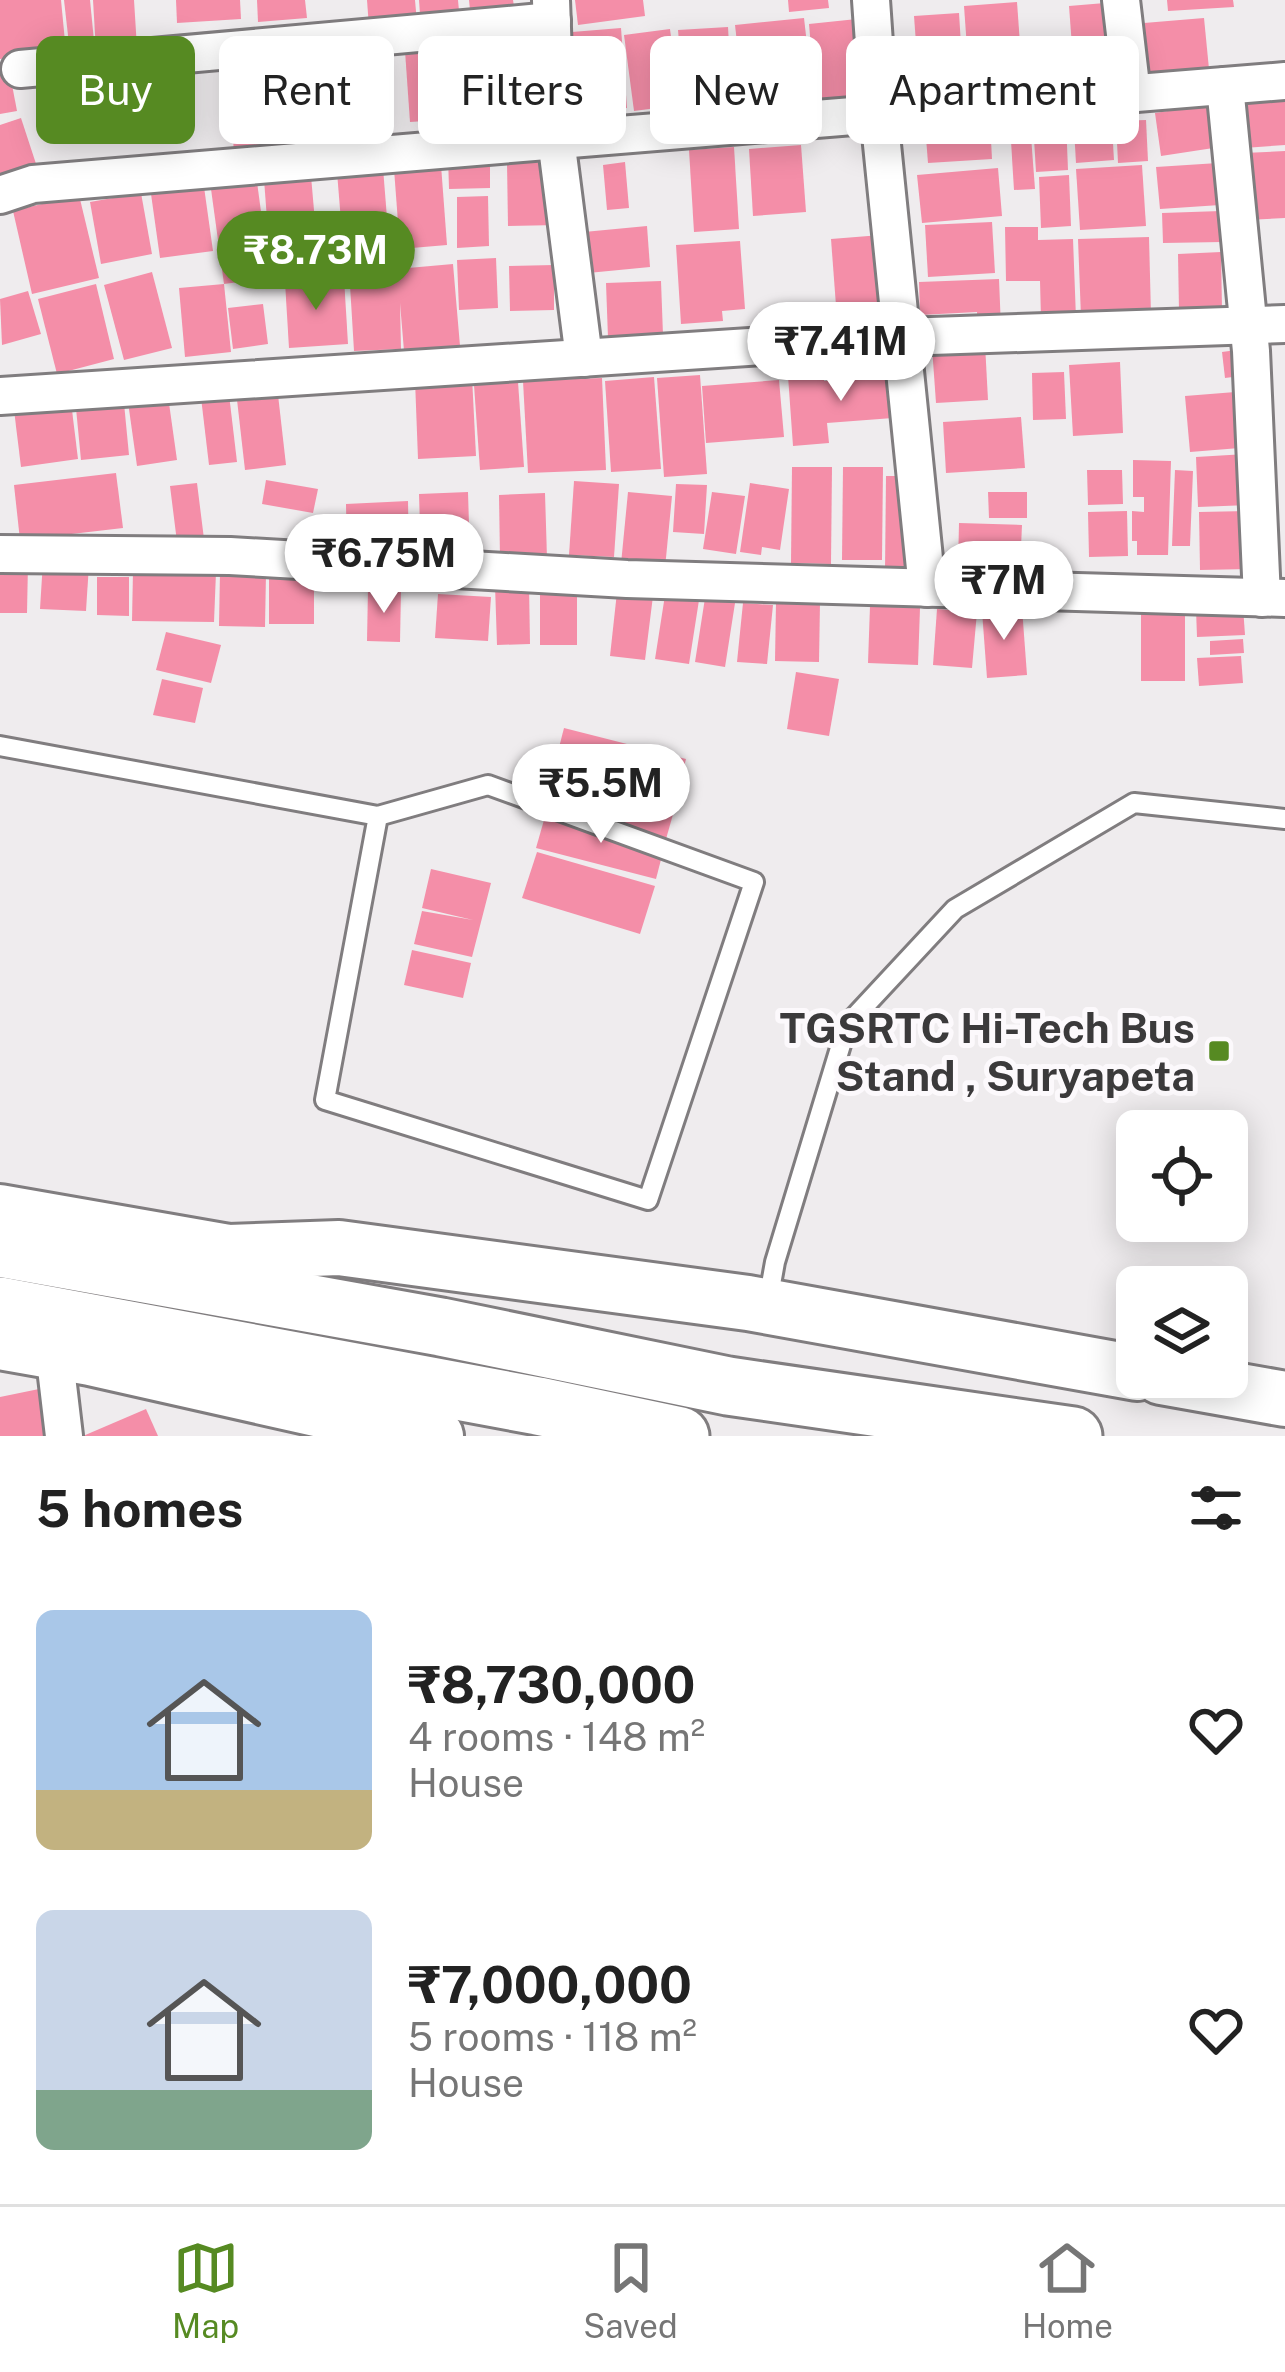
<!DOCTYPE html>
<meta charset="utf-8">
<style>
:root{--surface:#fff;--page:#f2f2f2;--text:#222;--muted:#767676;--line:#e0e0e0;--accent:#568a22}
body{margin:0;font-family:"Public Sans",sans-serif;background:var(--page);color:var(--text);height:100vh;display:flex;flex-direction:column;font-size:45px;white-space:nowrap}
*{box-sizing:border-box;margin:0}
p{font-size:39px;color:var(--muted)}
.icon{flex:none;width:66px;height:66px;fill:none;stroke:currentColor;stroke-width:2;stroke-linecap:round;stroke-linejoin:round}
.map{position:relative;height:1436px;overflow:hidden}
.side{display:flex;flex-direction:column;background:var(--surface);flex:1}
.side>*{flex:none}
.banner{position:absolute;left:36px;top:36px;width:1215px;height:108px;display:flex;gap:24px}
.fabs{position:absolute;left:1116px;top:1110px;display:grid;gap:24px}
.fabs a{display:grid;place-items:center;width:132px;height:132px;border-radius:18px;background:var(--surface);box-shadow:0 6px 30px #0003;font-size:60px}
.price{position:absolute;translate:-50% -102px;padding:0 27px;border-radius:42px;background:#fff;color:#222;font-size:39px;line-height:78px;filter:drop-shadow(0 3px 6px #0008)}
.price::after{content:'';position:absolute;left:50%;top:72px;width:36px;height:27px;margin-left:-18px;background:inherit;clip-path:polygon(0 0,100% 0,50% 100%)}
.price.on{background:var(--accent);color:#fff}
ul{padding:0;list-style:none}
li{display:flex;align-items:center;gap:36px;height:300px;padding:0 36px}
li span{display:grid;place-items:center;flex:none;width:336px;height:240px;border-radius:18px;color:#555}
li>.icon{margin-inline-start:auto}
span .icon{width:144px;height:144px;fill:#fffc;stroke-width:1}
li b{font-size:51px}
h2{display:flex;justify-content:space-between;align-items:center;height:144px;padding:0 36px;font-size:51px}
.pill{padding:0 42px;border-radius:18px;background:var(--surface);box-shadow:0 6px 30px #0003;font-size:42px;line-height:108px}
.pill.on{background:var(--accent);color:#fff}
.tabs{display:flex;justify-content:space-around;align-items:center;height:168px;border-top:3px solid var(--line);background:var(--surface);font-size:33px;color:var(--muted)}
.tabs a{display:grid;justify-items:center;gap:6px}
.tabs .on{color:var(--accent)}
.map>svg:first-child{display:block}
.building{fill:#f48ea8}
.lines{fill:none;stroke-linecap:round;stroke-linejoin:round}
.service-casing{stroke:#807d7f;stroke-width:24}
.minor-casing{stroke:#807d7f;stroke-width:42}
.primary-casing{stroke:#807d7f;stroke-width:60}
.trunk-casing{stroke:#807d7f;stroke-width:63}
.service{stroke:#fff;stroke-width:18}
.minor{stroke:#fff;stroke-width:36}
.primary{stroke:#fff;stroke-width:54}
.trunk{stroke:#fff;stroke-width:57}
.poi-dot{fill:#568a22;stroke:#fcf9fc;stroke-width:4.5}
.labels{text-anchor:middle;dominant-baseline:central;stroke-width:10;stroke-linejoin:round;paint-order:stroke}
.poi-label{font-size:42px;font-weight:bold;fill:#3b3a3b;stroke:#fcf9fc;text-anchor:end}
</style>
<div class="map">
<svg width="1285" height="1436" viewBox="0 0 1285 1436">
<rect width="100%" height="100%" fill="#efecee"/>
<g class="building">
<polygon points="0,0 61,0 66,52 0,59"/>
<polygon points="64,0 90,0 95,51 70,53"/>
<polygon points="93,0 134,0 137,48 96,51"/>
<polygon points="176,0 240,0 241,19 177,23"/>
<polygon points="257,0 305,0 307,18 258,22"/>
<polygon points="367,0 415,0 417,23 369,27"/>
<polygon points="419,0 458,0 459,11 420,14"/>
<polygon points="469,0 513,0 514,6 470,10"/>
<polygon points="575,0 643,0 645,16 578,25"/>
<polygon points="788,0 828,0 829,8 789,12"/>
<polygon points="1167,0 1233,0 1234,7 1168,11"/>
<polygon points="1017,2 1023,86 970,90 964,6"/>
<polygon points="1117,2 1123,70 1074,73 1069,6"/>
<polygon points="959,13 964,93 920,97 914,16"/>
<polygon points="876,17 883,98 816,105 809,24"/>
<polygon points="804,18 808,53 739,60 735,25"/>
<polygon points="1204,18 1209,69 1148,75 1144,23"/>
<polygon points="728,27 730,62 681,66 678,30"/>
<polygon points="621,28 627,108 578,112 572,32"/>
<polygon points="670,29 680,105 634,111 624,35"/>
<polygon points="550,39 552,76 469,82 466,44"/>
<polygon points="452,48 456,119 410,122 405,51"/>
<polygon points="359,56 365,143 295,149 288,62"/>
<polygon points="264,62 270,153 234,155 229,65"/>
<polygon points="9,69 17,111 0,114 0,71"/>
<polygon points="141,72 144,118 113,120 109,74"/>
<polygon points="1285,95 1285,145 1244,148 1241,98"/>
<polygon points="1214,104 1220,147 1161,156 1155,113"/>
<polygon points="1111,110 1114,160 1076,163 1073,112"/>
<polygon points="21,118 39,173 4,185 0,175 0,125"/>
<polygon points="1066,120 1068,170 1036,172 1033,122"/>
<polygon points="1146,120 1148,161 1118,163 1116,121"/>
<polygon points="990,121 992,159 928,163 925,125"/>
<polygon points="1030,123 1035,189 1014,190 1010,125"/>
<polygon points="801,145 806,212 753,216 749,149"/>
<polygon points="734,147 739,229 694,232 689,150"/>
<polygon points="1285,151 1285,218 1247,220 1244,153"/>
<polygon points="490,156 490,188 449,189 448,157"/>
<polygon points="556,162 558,225 508,226 507,163"/>
<polygon points="625,162 629,208 607,210 603,165"/>
<polygon points="1218,163 1220,205 1160,209 1156,167"/>
<polygon points="441,165 447,245 400,249 394,169"/>
<polygon points="1142,165 1146,226 1080,230 1076,169"/>
<polygon points="383,168 389,243 343,246 337,172"/>
<polygon points="998,168 1002,216 922,223 917,175"/>
<polygon points="1069,175 1071,226 1041,228 1039,177"/>
<polygon points="311,176 318,256 270,260 264,179"/>
<polygon points="257,182 270,278 224,284 211,189"/>
<polygon points="204,187 213,251 160,258 151,194"/>
<polygon points="141,193 152,254 101,264 90,202"/>
<polygon points="79,195 99,278 32,294 13,211"/>
<polygon points="488,196 489,246 457,248 457,197"/>
<polygon points="1221,211 1222,242 1163,243 1162,213"/>
<polygon points="992,222 995,273 928,277 925,225"/>
<polygon points="647,226 650,267 588,273 584,232"/>
<polygon points="1005,227 1038,227 1038,240 1073,239 1076,318 1041,319 1040,281 1006,281"/>
<polygon points="881,235 887,316 837,319 831,239"/>
<polygon points="1149,237 1151,315 1081,317 1078,239"/>
<polygon points="740,241 745,309 722,311 723,321 681,324 676,245"/>
<polygon points="1221,252 1222,310 1179,311 1178,254"/>
<polygon points="496,258 498,308 459,310 457,260"/>
<polygon points="453,264 460,346 404,351 400,303 401,349 354,351 350,285 398,282 397,269"/>
<polygon points="554,265 554,310 510,311 509,266"/>
<polygon points="152,272 172,348 124,360 104,285"/>
<polygon points="344,278 348,344 289,348 285,282"/>
<polygon points="999,279 1001,328 978,329 977,312 920,315 919,282"/>
<polygon points="661,281 663,335 608,338 606,283"/>
<polygon points="96,284 114,359 57,374 38,299"/>
<polygon points="224,284 231,352 185,357 179,288"/>
<polygon points="28,291 41,334 2,345 0,299"/>
<polygon points="263,304 268,344 233,349 228,308"/>
<polygon points="985,344 988,400 936,403 932,347"/>
<polygon points="1244,349 1248,375 1225,378 1222,352"/>
<polygon points="1120,362 1123,433 1073,436 1069,365"/>
<polygon points="1064,372 1066,419 1033,420 1032,373"/>
<polygon points="824,373 824,381 903,375 906,417 827,423 829,443 793,446 788,376"/>
<polygon points="700,375 707,474 664,477 657,378"/>
<polygon points="472,377 476,456 418,459 415,380"/>
<polygon points="654,377 661,469 611,472 605,381"/>
<polygon points="602,378 606,470 528,473 523,381"/>
<polygon points="779,380 784,437 706,443 702,386"/>
<polygon points="518,382 524,467 480,470 474,385"/>
<polygon points="228,386 237,462 209,465 200,389"/>
<polygon points="277,386 286,465 245,470 236,391"/>
<polygon points="167,389 177,460 137,466 127,395"/>
<polygon points="1248,391 1252,447 1190,452 1185,396"/>
<polygon points="123,393 129,455 81,460 75,398"/>
<polygon points="71,402 78,459 21,467 14,410"/>
<polygon points="1021,417 1025,468 946,473 943,422"/>
<polygon points="1246,454 1249,505 1198,507 1196,457"/>
<polygon points="1133,460 1171,461 1168,555 1137,555 1137,541 1132,541 1132,511 1144,512 1144,497 1133,497"/>
<polygon points="792,467 832,467 831,564 791,563"/>
<polygon points="843,467 883,467 882,560 842,560"/>
<polygon points="1087,470 1122,470 1123,504 1088,505"/>
<polygon points="1175,470 1193,471 1190,546 1172,546"/>
<polygon points="116,473 123,528 20,540 14,485"/>
<polygon points="886,476 910,476 909,573 885,572"/>
<polygon points="266,480 318,489 313,513 262,504"/>
<polygon points="574,481 619,484 614,557 569,555"/>
<polygon points="197,483 204,539 177,542 170,486"/>
<polygon points="750,483 789,489 780,550 762,547 761,555 740,552"/>
<polygon points="676,484 707,485 704,534 673,532"/>
<polygon points="468,492 470,558 421,559 419,494"/>
<polygon points="628,492 672,496 665,568 621,564"/>
<polygon points="712,492 745,496 736,554 703,549"/>
<polygon points="988,492 1027,492 1027,518 989,518"/>
<polygon points="545,493 547,558 500,558 499,495"/>
<polygon points="408,501 409,556 347,559 346,504"/>
<polygon points="1127,511 1128,556 1089,557 1088,512"/>
<polygon points="1248,511 1249,569 1200,570 1199,512"/>
<polygon points="959,523 1022,525 1020,570 958,567"/>
<polygon points="43,561 89,564 86,611 40,609"/>
<polygon points="0,562 28,563 27,613 0,613"/>
<polygon points="133,571 216,572 214,622 132,621"/>
<polygon points="269,571 314,572 314,624 269,624"/>
<polygon points="220,572 266,573 265,627 219,626"/>
<polygon points="97,577 129,577 129,616 97,615"/>
<polygon points="529,584 530,644 497,645 495,585"/>
<polygon points="368,589 401,590 400,642 367,641"/>
<polygon points="617,592 653,596 645,660 610,656"/>
<polygon points="577,593 577,645 540,645 540,594"/>
<polygon points="438,594 491,597 488,641 435,638"/>
<polygon points="665,595 699,600 689,664 655,659"/>
<polygon points="705,598 735,603 725,667 695,662"/>
<polygon points="1141,601 1185,602 1185,681 1141,681"/>
<polygon points="776,602 820,602 819,662 775,661"/>
<polygon points="743,603 773,605 767,664 737,662"/>
<polygon points="870,606 920,608 918,665 868,663"/>
<polygon points="1243,607 1245,635 1197,637 1196,609"/>
<polygon points="1022,608 1027,675 987,678 982,611"/>
<polygon points="937,609 977,612 972,668 933,665"/>
<polygon points="166,632 221,645 211,683 156,670"/>
<polygon points="1243,639 1244,653 1210,655 1210,641"/>
<polygon points="1241,656 1243,683 1199,686 1197,658"/>
<polygon points="796,672 839,679 829,736 787,729"/>
<polygon points="162,679 203,688 195,723 153,715"/>
<polygon points="564,728 686,759 676,797 554,767"/>
<polygon points="553,772 676,804 666,839 544,806"/>
<polygon points="546,813 665,844 656,879 536,848"/>
<polygon points="537,852 655,886 640,934 522,898"/>
<polygon points="431,869 491,883 472,957 414,944 422,911 473,920 422,908"/>
<polygon points="412,950 471,963 463,998 404,985"/>
<polygon points="39,1389 50,1436 0,1436 0,1397"/>
<polygon points="146,1409 158,1436 83,1436"/>
</g>
<g class="lines">
<g class="service-casing">
<g id="service">
<polyline points="0,746 378,816 488,785 754,882 648,1200 325,1100 378,816"/>
<polyline points="768,1301 775,1262 847,1025 955,909 1134,803 1285,819"/>
</g>
</g>
<g class="minor-casing">
<g id="minor">
<polyline points="551,0 556,139 584,358"/>
<polyline points="871,0 879,115 927,588"/>
<polyline points="1121,0 1132,94"/>
<polyline points="20,69 552,21"/>
<polyline points="1225,86 1251,351 1262,598"/>
<path d="M 0,195 L 33,184 C 450,148 868,115 1285,81"/>
<polyline points="0,396 902,337 1285,324"/>
<polyline points="0,554 230,556 627,579 1285,598"/>
<polyline points="54,1351 64,1436"/>
</g>
</g>
<g class="primary-casing">
<g id="primary">
<polyline points="0,1212 229,1252 339,1248 748,1303 1137,1373"/>
<polyline points="0,1342 90,1358 436,1436"/>
<polyline points="1161,1377 1285,1399"/>
</g>
</g>
<g class="trunk-casing">
<g id="trunk">
<polyline points="0,1248 441,1327 728,1386 1073,1436"/>
<polyline points="0,1306 538,1406 680,1436"/>
</g>
</g>
<use href="#service" class="service"/>
<use href="#minor" class="minor"/>
<use href="#primary" class="primary"/>
<use href="#trunk" class="trunk"/>
</g>
<rect class="poi-dot" x="1207" y="1039" width="24" height="24" rx="6"/>
<g class="labels">
<g class="poi-label">
<text x="1195" y="1027">TGSRTC Hi-Tech Bus<tspan x="1195" dy="48">Stand , Suryapeta</tspan></text>
</g>
</g>
</svg>
<div class="fabs">
<a><svg class="icon" aria-label="locate" viewBox="0 0 24 24"><circle cx="12" cy="12" r="6"/><path d="M12 2v4M12 18v4M2 12h4M18 12h4"/></svg></a>
<a><svg class="icon" aria-label="layers" viewBox="0 0 24 24"><path d="M12 4l9 5-9 5-9-5zM3 14l9 5 9-5"/></svg></a>
</div>
<b class="price on" style="left:316px;top:313px">₹8.73M</b>
<b class="price" style="left:841px;top:404px">₹7.41M</b>
<b class="price" style="left:384px;top:616px">₹6.75M</b>
<b class="price" style="left:1004px;top:643px">₹7M</b>
<b class="price" style="left:601px;top:846px">₹5.5M</b>
<div class="banner">
<a class="pill on">Buy</a>
<a class="pill">Rent</a>
<a class="pill">Filters</a>
<a class="pill">New</a>
<a class="pill">Apartment</a>
</div>
</div>
<section class="side">
<h2>5 homes<svg class="icon" aria-label="filters" viewBox="0 0 24 24"><path d="M4 7h16M4 17h16"/><circle cx="9" cy="7" r="2"/><circle cx="15" cy="17" r="2"/></svg></h2>
<ul>
<li><span style="background:linear-gradient(#a9c7e8 75%,#c2b280 0)"><svg class="icon" aria-label="home" viewBox="0 0 24 24"><path d="M3 11l9-7 9 7M6 9v11h12V9"/></svg></span><div><b>₹8,730,000</b><p>4 rooms · 148 m²</p><p>House</p></div><svg class="icon" aria-label="heart" viewBox="0 0 24 24"><path d="M12 20l-8-8c-3-5 5-10 8-4 3-6 11-1 8 4z"/></svg></li>
<li><span style="background:linear-gradient(#c9d6e8 75%,#7fa58c 0)"><svg class="icon" aria-label="home" viewBox="0 0 24 24"><path d="M3 11l9-7 9 7M6 9v11h12V9"/></svg></span><div><b>₹7,000,000</b><p>5 rooms · 118 m²</p><p>House</p></div><svg class="icon" aria-label="heart" viewBox="0 0 24 24"><path d="M12 20l-8-8c-3-5 5-10 8-4 3-6 11-1 8 4z"/></svg></li>
</ul>
</section>
<nav class="tabs">
<a class="on"><svg class="icon" aria-label="map" viewBox="0 0 24 24"><path d="M3 6l6-2 6 2 6-2v14l-6 2-6-2-6 2zM9 4v14M15 6v14"/></svg>Map</a>
<a><svg class="icon" aria-label="saved" viewBox="0 0 24 24"><path d="M7 4h10v16l-5-4-5 4z"/></svg>Saved</a>
<a><svg class="icon" aria-label="home" viewBox="0 0 24 24"><path d="M3 11l9-7 9 7M6 9v11h12V9"/></svg>Home</a>
</nav>
